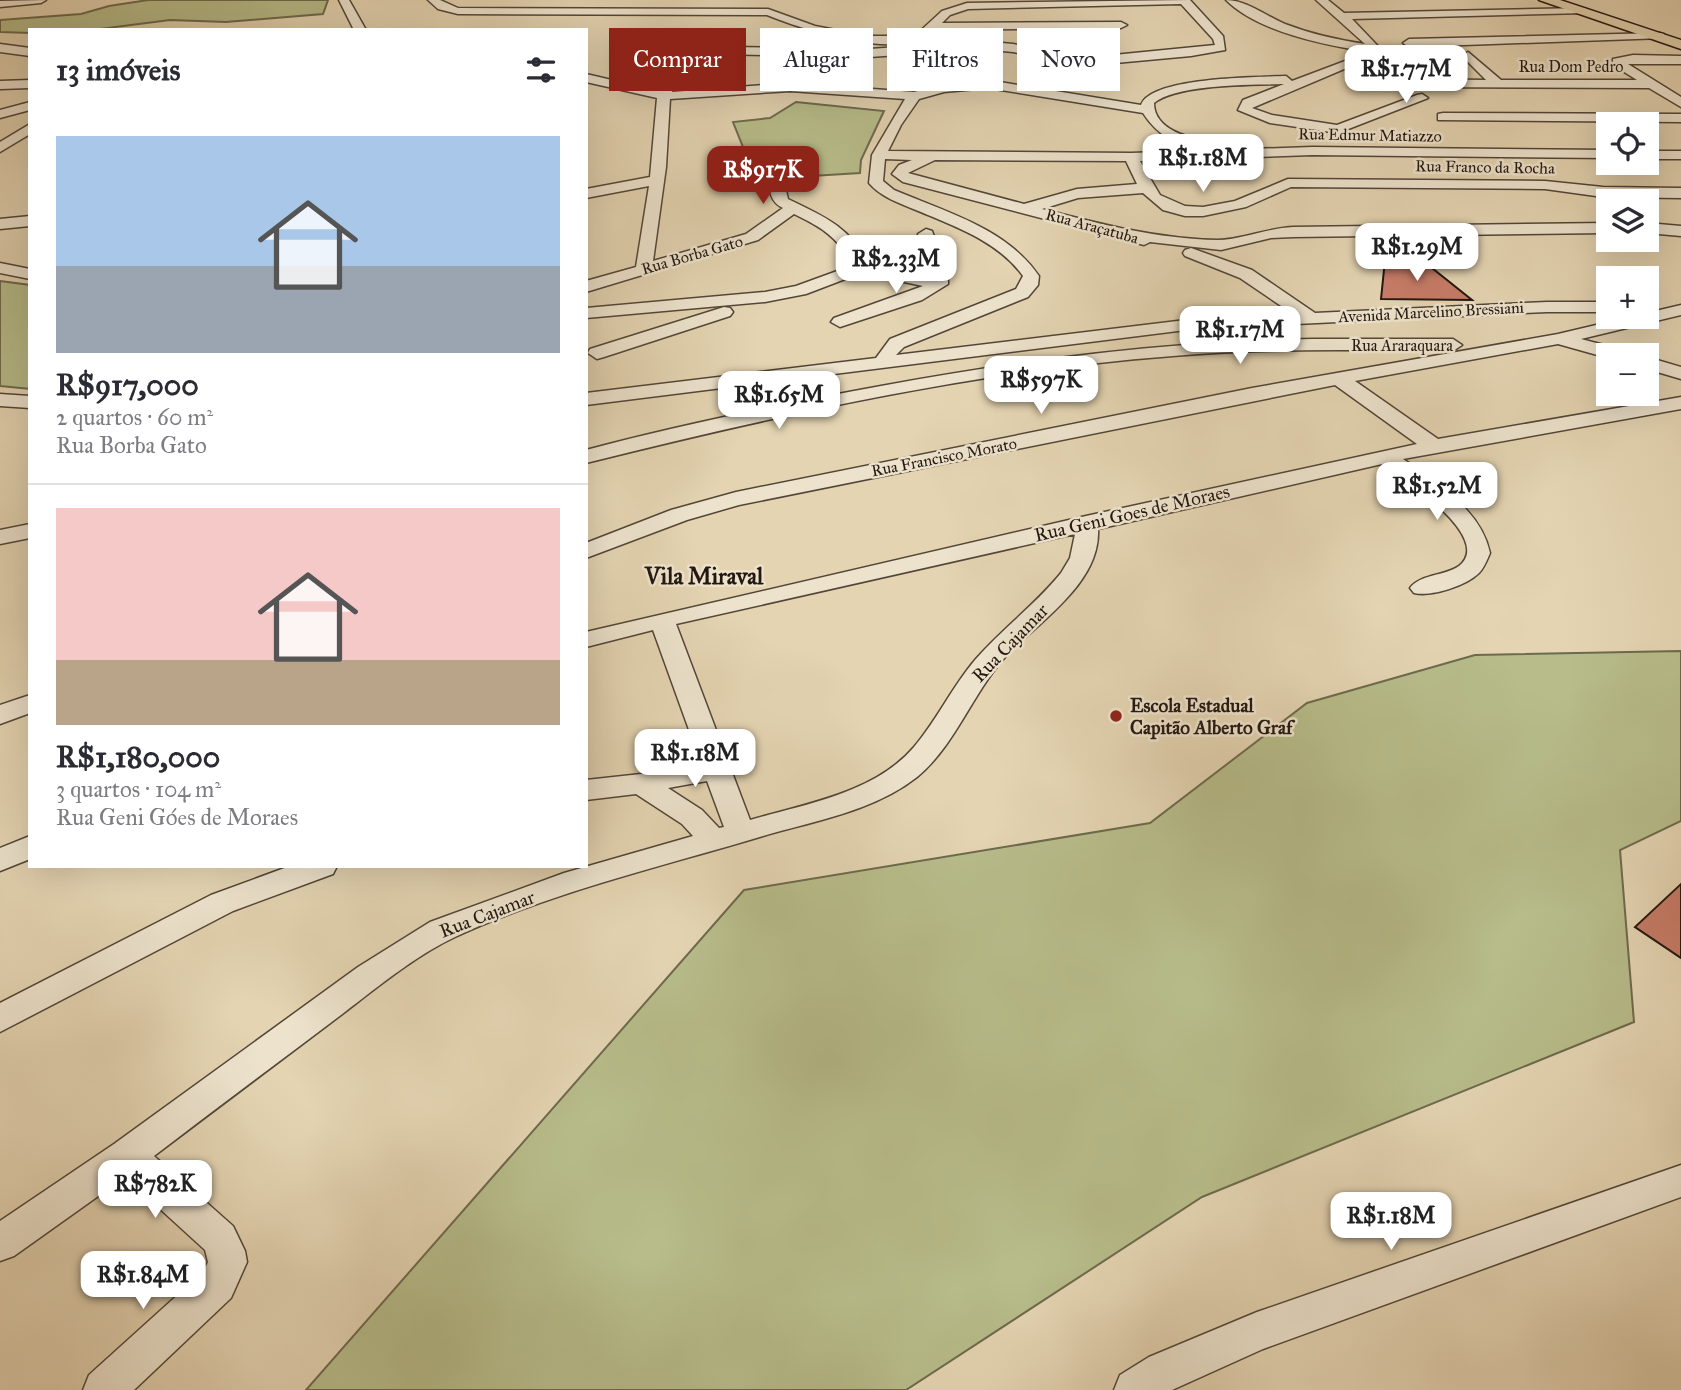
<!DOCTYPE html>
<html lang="pt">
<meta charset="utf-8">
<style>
:root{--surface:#fff;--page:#f2f2f3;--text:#2b2b33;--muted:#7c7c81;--line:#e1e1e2;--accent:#8f2418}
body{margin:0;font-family:"IM FELL Great Primer",serif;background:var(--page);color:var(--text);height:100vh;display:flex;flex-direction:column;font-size:26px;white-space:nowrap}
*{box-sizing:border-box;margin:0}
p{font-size:23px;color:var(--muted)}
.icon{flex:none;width:38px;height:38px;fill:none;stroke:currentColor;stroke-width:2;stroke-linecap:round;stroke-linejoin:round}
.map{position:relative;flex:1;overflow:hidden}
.panel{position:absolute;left:28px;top:28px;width:560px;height:840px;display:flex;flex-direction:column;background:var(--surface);border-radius:0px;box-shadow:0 7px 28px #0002}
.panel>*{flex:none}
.top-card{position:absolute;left:609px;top:28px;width:665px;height:63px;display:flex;gap:14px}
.controls{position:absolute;left:1596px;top:112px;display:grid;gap:14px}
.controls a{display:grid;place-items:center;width:63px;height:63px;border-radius:0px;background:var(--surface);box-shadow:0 7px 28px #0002;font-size:35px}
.price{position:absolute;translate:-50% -60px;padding:0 16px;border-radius:14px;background:#fff;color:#222;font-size:23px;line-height:46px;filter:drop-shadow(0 2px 4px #0008)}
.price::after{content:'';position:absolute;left:50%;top:42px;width:21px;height:16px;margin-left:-10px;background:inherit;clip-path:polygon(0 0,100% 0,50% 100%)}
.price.on{background:var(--accent);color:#fff}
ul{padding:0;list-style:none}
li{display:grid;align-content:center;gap:14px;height:371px;padding:0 28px}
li+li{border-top:2px solid var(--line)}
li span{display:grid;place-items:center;height:217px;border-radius:0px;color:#555}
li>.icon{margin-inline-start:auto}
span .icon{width:126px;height:126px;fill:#fffc;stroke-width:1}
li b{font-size:30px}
h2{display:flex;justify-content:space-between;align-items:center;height:84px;padding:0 28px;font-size:30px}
.pill{padding:0 24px;border-radius:0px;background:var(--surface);box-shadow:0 7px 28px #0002;font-size:24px;line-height:63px}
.pill.on{background:var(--accent);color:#fff}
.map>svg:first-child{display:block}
.green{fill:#b7bc8a;stroke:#6d6a4d;stroke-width:2}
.building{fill:#c77c68;stroke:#231710;stroke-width:2}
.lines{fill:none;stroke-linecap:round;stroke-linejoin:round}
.minor-casing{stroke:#534638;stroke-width:3}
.major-casing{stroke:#231710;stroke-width:3}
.minor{fill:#ede3cd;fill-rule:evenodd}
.major{fill:#e4d4b2;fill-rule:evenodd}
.poi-dot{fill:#8f2418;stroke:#ede3cd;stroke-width:2.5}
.labels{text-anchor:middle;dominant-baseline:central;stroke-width:5;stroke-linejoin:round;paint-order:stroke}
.far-street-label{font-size:16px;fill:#231710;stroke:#ede3cd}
.street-label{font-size:19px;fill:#231710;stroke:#ede3cd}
.poi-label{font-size:19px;font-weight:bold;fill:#231710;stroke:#ede3cd;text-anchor:start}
.quarter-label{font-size:23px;font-weight:bold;fill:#231710;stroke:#ede3cd}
</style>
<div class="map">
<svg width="1681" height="1390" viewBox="0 0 1681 1390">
<rect width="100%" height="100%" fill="#e4d4b2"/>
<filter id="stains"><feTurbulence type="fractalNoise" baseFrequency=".00286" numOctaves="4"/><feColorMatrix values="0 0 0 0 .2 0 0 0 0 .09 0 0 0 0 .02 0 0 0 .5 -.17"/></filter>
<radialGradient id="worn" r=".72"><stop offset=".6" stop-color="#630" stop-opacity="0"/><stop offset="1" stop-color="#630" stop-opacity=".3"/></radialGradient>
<g class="green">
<polygon points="148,0 328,0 323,14 226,22 170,20 92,30 30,30 30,33 0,32 0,20 81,14 109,6"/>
<polygon points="796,102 884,111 861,160 860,173 795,177 749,162 733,122 770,118"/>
<polygon points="0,281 30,285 30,389 0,386"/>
<polygon points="1681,651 1681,821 1620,850 1634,1022 1202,1197 906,1390 306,1390 744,890 1150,823 1307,703 1475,655"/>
</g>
<g class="building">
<polygon points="1385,260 1422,260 1472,300 1381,299"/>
<polygon points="1681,884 1681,958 1635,927"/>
</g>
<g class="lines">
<g class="minor-casing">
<g id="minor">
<polygon points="46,0 41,3 0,7 0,1"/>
<polygon points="339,0 349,0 366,30 354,30"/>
<path d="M 428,0 L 440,0 L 458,8 L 768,9 L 815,26 L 867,36 L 896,36 L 918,33 L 942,11 L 967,3 L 1190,0 L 1223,36 L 1225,50 L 1191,56 L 1083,66 L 1013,52 L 981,49 L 870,57 L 716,54 L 683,69 L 676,76 L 672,92 L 790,83 L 914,92 L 943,84 L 988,80 L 1141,105 C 1150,77 1258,77 1286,76 L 1292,81 L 1369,52 C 1325,45 1258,32 1226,0 C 1246,0 1266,16 1285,24 C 1311,34 1338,40 1365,44 L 1316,0 L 1328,0 L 1344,13 L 1582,8 L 1586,9 L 1586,13 L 1352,19 L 1394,63 L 1392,66 L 1384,66 L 1377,58 L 1356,64 L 1252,108 L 1272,115 L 1337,125 L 1417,95 L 1422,94 L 1428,98 L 1338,133 L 1270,123 L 1238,110 L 1243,100 L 1284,84 C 1254,85 1177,84 1154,103 C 1154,131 1191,138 1212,143 L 1212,149 L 1207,150 C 1179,146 1159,138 1143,113 L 988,88 L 944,92 L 919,99 L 901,125 L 888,151 L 1131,153 L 1312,147 L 1608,150 L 1608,158 L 1312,155 L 1140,161 L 1160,195 L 1185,206 L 1203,207 L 1235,201 L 1288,179 L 1545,181 L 1603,187 L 1681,188 L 1681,198 L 1603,197 L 1545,189 L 1291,187 L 1246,207 L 1203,216 L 1185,216 L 1163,210 L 1143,193 L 1078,198 L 1042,209 C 1100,224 1158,239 1218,240 C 1240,240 1268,228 1293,227 L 1608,223 L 1608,233 L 1293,237 L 1271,238 L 1221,250 L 1150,242 L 1144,245 L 903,182 L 892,174 L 899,165 L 912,160 L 885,159 L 883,181 L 894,190 C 946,212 1006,228 1039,276 L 1038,285 L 1028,297 L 904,347 L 896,355 L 1194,319 L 1293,314 L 1240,278 L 1185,256 L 1183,253 L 1185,250 L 1191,248 L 1252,270 L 1315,313 L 1547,302 L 1608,302 L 1608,312 L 1547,312 L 1194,329 L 586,405 L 586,393 L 876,358 L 890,339 L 1016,289 L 1023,276 C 998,241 954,226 916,210 C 899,203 881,197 869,183 L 872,155 L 905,99 L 790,91 L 670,99 L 666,167 L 653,261 L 746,234 L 783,208 C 770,202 769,190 769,177 L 776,173 L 783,177 L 788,199 C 821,215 853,228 867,264 L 931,277 L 918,234 L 926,229 L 932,231 L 948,274 L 948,284 L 922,300 L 840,327 L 831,322 L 834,318 L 923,286 L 861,273 L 806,294 L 765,302 L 586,318 L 586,308 L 765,292 L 796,286 L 851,266 C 841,238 819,226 794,214 L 758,240 L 586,292 L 586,281 L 636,267 L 649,186 L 586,198 L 586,189 L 650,177 L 657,98 L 586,82 L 586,74 L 659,91 L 664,75 L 675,63 L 729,39 L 735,43 L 730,47 L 870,49 L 981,41 L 1013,44 L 1083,58 L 1215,45 L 1213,39 L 1181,4 L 968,9 L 950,15 L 942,23 L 1121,22 L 1127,25 L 1121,28 L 934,30 C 900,63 805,30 767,15 L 458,14 L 438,9 ZM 935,160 L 1126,161 L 1137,184 L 1077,189 L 1024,204 L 908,173 Z"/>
<polygon points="1660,33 1664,34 1664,38 1409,47 1403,43 1409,39"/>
<polygon points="0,44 30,48 30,56 0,52"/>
<polygon points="1468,52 1501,80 1637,80 1613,65 1613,59 1633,55 1681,56 1681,64 1628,64 1681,97 1681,107 1649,88 1407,87 1401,83 1407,79 1486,80 1462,56"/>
<polygon points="30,80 30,88 0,89 0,81"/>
<polygon points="30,102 30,110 0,118 0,110"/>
<polygon points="1443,113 1681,114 1681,122 1438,120 1438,114"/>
<polygon points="30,124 30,134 0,152 0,142"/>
<rect x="1647" y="151" width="34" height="8"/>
<polygon points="30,216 30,226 0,229 0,219"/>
<polygon points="1647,223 1681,226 1681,236 1647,233"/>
<polygon points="0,263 30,269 30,279 0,273"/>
<path d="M 1681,305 L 1681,315 L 1581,339 L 1627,351 L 1629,355 L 1608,355 L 1608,358 L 1558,344 L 1355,381 L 1438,439 L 1681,397 L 1681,409 L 1403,459 C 1437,483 1481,510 1490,553 C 1487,560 1484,568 1479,573 C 1466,586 1431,597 1414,593 L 1410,588 C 1420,574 1445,576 1459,566 C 1495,538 1402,477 1382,464 L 1098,529 C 1101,582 1041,620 1008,654 C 973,691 956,745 917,777 C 874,811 814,821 763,836 C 660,867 552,892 455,937 C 414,956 369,994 333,1021 C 273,1066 213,1111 154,1156 L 233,1226 L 245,1251 L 247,1262 L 231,1298 L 134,1390 L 83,1390 L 89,1375 L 203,1272 L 208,1262 L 205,1250 L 125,1177 L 14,1256 L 0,1261 L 0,1221 L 114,1144 L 358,967 L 430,922 L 564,873 L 693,836 L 682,824 L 636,794 L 586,800 L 586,780 L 641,774 L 701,763 L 653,630 L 586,647 L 586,632 L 1086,516 L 1417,444 L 1335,385 L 739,505 L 687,520 L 586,558 L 586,543 L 671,510 L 736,492 L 1252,388 L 1558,334 L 1630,317 L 1647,317 L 1647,313 ZM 1075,534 L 1070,558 L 1061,573 C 1035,605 1002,629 975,660 C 952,687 937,720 914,747 C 875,793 805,804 750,820 L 676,624 ZM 707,781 L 724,827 L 719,828 L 702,810 L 668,788 Z"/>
<polygon points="724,307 730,308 733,312 730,316 604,357 597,359 588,353 590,349"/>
<path d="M 1313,339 L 1453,339 L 1462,345 L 1453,351 C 1360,350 1266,348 1173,356 C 975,371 779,415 586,463 L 586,450 C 684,424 782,404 881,386 C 1024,360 1167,341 1313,339 Z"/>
<polygon points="1647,357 1681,367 1681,379 1647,369"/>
<polygon points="0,394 30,396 30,408 0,406"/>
<polygon points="30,524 30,538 0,544 0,530"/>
<polygon points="30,695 30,713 0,724 0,705"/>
<polygon points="30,836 30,859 0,871 0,848"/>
<polygon points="290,866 337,866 333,874 233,911 0,1032 0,1003 211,895"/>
<polygon points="1681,1165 1681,1197 1263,1349 1172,1390 1114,1390 1120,1375 1149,1357 1257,1312"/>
</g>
</g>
<g class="major-casing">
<polygon id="major" points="1539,0 1560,0 1681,40 1681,49"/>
</g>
<use href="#minor" class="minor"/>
<use href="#major" class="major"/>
</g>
<circle class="poi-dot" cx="1116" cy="716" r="7"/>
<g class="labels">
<g class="far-street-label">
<text x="1571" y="66">Rua Dom Pedro</text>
<text transform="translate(1370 135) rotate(1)">Rua Edmur Matiazzo</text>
<text transform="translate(1485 167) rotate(1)">Rua Franco da Rocha</text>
<text transform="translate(1092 226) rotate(15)">Rua Araçatuba</text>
<text transform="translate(692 255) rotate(-16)">Rua Borba Gato</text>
<text transform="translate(1431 312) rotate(-3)">Avenida Marcelino Bressiani</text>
<text x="1402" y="345">Rua Araraquara</text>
<text transform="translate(944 457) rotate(-11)">Rua Francisco Morato</text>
</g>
<g class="street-label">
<text transform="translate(1132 513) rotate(-13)">Rua Geni Goes de Moraes</text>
<text transform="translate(1010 643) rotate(-46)">Rua Cajamar</text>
<text transform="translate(487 914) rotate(-21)">Rua Cajamar</text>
</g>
<g class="poi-label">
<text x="1130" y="705">Escola Estadual<tspan x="1130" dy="22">Capitão Alberto Graf</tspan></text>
</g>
<g class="quarter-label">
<text x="704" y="576">Vila Miraval</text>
</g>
</g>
<rect width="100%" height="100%" filter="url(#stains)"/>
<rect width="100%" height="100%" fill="url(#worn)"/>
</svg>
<div class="controls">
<a><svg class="icon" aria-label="locate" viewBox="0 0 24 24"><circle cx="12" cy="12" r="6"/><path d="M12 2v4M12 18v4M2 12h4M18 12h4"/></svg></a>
<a><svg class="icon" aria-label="layers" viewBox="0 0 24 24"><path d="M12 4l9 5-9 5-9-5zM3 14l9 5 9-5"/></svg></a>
<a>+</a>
<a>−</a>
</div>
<b class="price" style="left:1406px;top:105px">R$1.77M</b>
<b class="price" style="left:1203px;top:194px">R$1.18M</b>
<b class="price on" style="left:763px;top:206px">R$917K</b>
<b class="price" style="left:1417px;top:283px">R$1.29M</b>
<b class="price" style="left:896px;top:295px">R$2.33M</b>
<b class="price" style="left:1240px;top:366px">R$1.17M</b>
<b class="price" style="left:1041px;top:416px">R$597K</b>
<b class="price" style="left:779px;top:431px">R$1.65M</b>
<b class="price" style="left:1437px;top:522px">R$1.52M</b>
<b class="price" style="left:695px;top:789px">R$1.18M</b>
<b class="price" style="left:155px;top:1220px">R$782K</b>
<b class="price" style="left:1391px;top:1252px">R$1.18M</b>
<b class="price" style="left:143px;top:1311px">R$1.84M</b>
<div class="top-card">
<a class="pill on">Comprar</a>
<a class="pill">Alugar</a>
<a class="pill">Filtros</a>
<a class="pill">Novo</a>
</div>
<section class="panel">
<h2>13 imóveis<svg class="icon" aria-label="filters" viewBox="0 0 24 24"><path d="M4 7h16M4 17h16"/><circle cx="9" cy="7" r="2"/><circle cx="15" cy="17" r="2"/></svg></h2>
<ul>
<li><span style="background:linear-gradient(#a9c7e8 60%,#9aa5b1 0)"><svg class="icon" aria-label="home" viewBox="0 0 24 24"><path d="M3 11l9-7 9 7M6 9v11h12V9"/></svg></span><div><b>R$917,000</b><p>2 quartos · 60 m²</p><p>Rua Borba Gato</p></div></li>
<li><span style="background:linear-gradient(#f6c9c9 70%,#b9a48a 0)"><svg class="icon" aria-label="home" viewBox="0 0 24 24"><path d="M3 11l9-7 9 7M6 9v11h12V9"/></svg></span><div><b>R$1,180,000</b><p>3 quartos · 104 m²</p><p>Rua Geni Góes de Moraes</p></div></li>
</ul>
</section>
</div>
